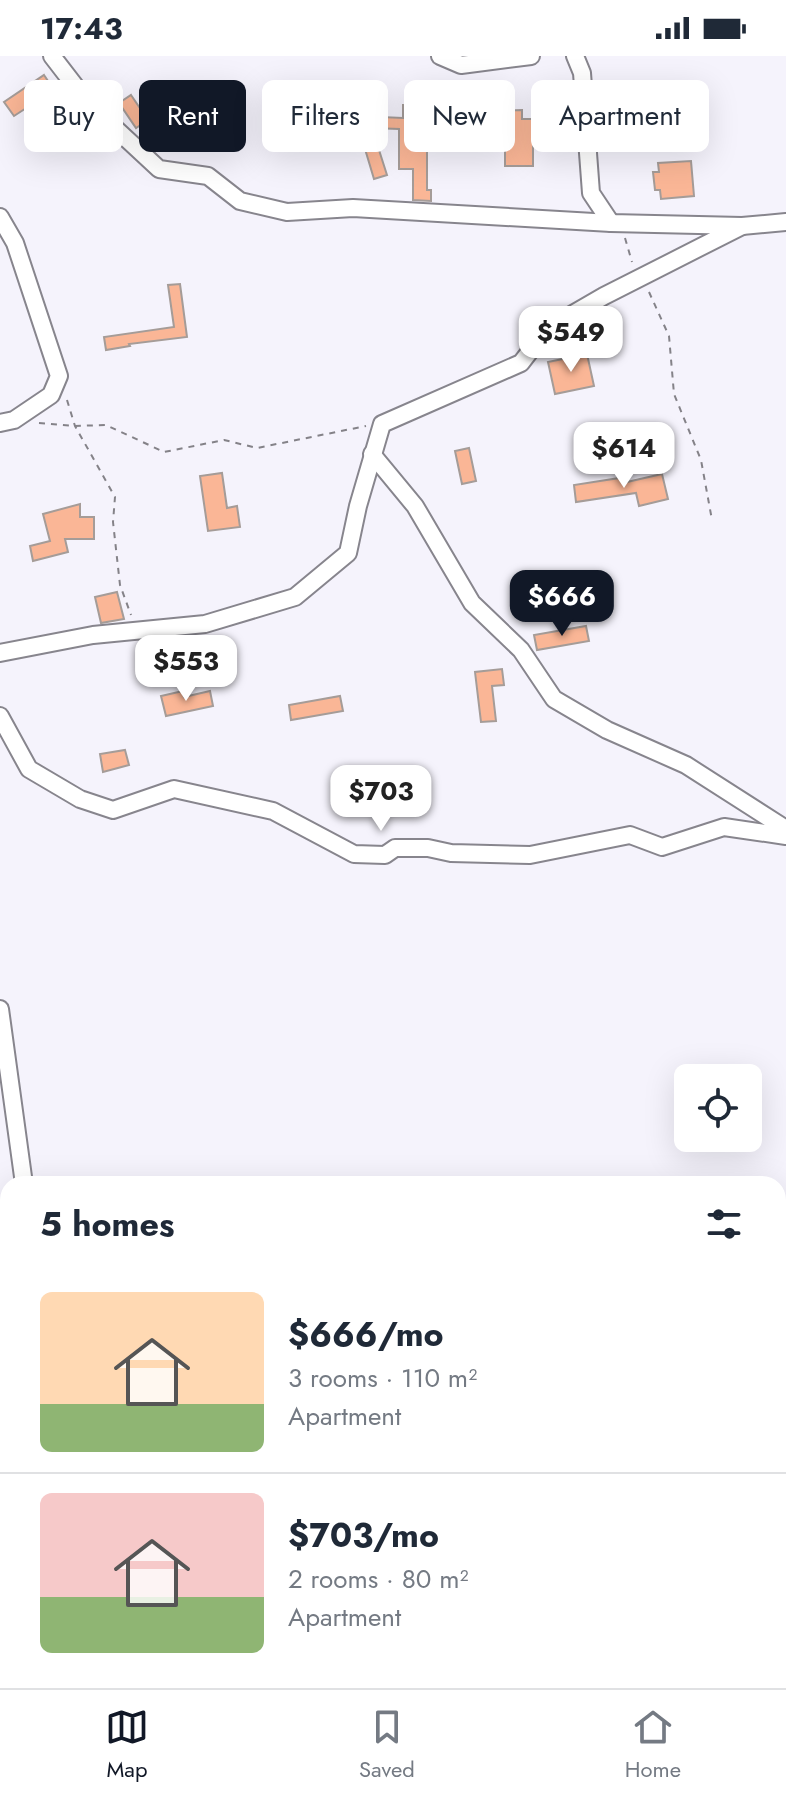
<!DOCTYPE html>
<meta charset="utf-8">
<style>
:root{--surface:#fff;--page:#f6f6f7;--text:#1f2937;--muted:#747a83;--line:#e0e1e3;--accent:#111827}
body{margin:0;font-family:Jost,sans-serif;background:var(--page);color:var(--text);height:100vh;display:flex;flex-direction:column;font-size:30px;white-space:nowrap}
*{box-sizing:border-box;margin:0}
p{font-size:26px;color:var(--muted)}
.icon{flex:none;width:44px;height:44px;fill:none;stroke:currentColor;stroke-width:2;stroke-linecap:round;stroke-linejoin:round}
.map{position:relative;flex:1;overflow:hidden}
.sheet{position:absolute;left:0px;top:1120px;width:786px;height:512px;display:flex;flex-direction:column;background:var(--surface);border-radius:24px 24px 0 0;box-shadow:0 8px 32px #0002}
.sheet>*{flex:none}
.top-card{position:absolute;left:24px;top:24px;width:738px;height:72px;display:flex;gap:16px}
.fabs{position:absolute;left:674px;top:1008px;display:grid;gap:16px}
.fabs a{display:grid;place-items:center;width:88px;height:88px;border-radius:12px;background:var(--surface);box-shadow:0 8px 32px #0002;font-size:40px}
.price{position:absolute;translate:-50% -68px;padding:0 18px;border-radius:16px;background:#fff;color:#222;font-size:26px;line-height:52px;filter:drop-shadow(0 2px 4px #0008)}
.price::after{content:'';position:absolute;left:50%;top:48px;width:24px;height:18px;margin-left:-12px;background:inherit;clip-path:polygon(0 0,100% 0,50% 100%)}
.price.active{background:var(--accent);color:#fff}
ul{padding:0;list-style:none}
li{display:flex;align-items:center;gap:24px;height:200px;padding:0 40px}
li+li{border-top:2px solid var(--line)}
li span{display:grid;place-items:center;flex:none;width:224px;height:160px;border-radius:12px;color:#555}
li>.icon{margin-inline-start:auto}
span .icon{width:96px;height:96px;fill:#fffc;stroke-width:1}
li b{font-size:34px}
h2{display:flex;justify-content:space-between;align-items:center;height:96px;padding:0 40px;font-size:34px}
.tag{padding:0 28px;border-radius:12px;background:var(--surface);box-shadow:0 8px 32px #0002;font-size:28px;line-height:72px}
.tag.active{background:var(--accent);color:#fff}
.status{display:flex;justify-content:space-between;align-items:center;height:56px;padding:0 40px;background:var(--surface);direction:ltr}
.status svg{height:22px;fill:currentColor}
.menu{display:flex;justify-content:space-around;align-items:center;height:112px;border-top:2px solid var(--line);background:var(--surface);font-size:22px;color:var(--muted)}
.menu a{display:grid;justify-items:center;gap:4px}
.menu .active{color:var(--accent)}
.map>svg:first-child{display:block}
.building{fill:#fab696;stroke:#a59c98;stroke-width:2}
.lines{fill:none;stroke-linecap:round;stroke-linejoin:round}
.street-casing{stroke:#87858d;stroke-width:20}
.path{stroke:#848288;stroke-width:2;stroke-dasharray:6 6;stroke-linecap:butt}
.street{stroke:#fff;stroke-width:16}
</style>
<div class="status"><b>17:43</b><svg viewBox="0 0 49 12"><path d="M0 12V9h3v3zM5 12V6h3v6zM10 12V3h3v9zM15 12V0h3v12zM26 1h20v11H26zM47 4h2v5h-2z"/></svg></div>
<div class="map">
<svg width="786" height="1632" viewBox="0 0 786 1632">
<rect width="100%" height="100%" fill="#f5f3fc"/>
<g class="building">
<polygon points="44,19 54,34 14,60 4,46"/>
<polygon points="131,39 148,64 136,72 119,47"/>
<polygon points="403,49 431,50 431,64 472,64 472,50 497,50 497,55 522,54 522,63 546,63 546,79 533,79 533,110 505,110 505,77 427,77 427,134 431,134 431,145 413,144 413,113 399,113 399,73 372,72 387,119 374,123 362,83 350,86 347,76 358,73 358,60 403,62"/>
<polygon points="691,105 694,140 661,143 660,134 655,134 653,116 659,116 658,107"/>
<polygon points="180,228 187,281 129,288 130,290 106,294 104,281 174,271 168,229"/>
<polygon points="587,298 594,330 555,338 548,306"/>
<polygon points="469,392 476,425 462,428 455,395"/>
<polygon points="222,417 227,452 237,450 240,471 208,475 200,420"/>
<polygon points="662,418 668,443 639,450 636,437 576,446 574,429 626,421 627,426"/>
<polygon points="80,448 80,461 94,461 94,483 65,483 68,496 33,505 30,490 50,485 43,458"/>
<polygon points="117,536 124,563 101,567 95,541"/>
<polygon points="586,570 589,585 537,594 534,579"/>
<polygon points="225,597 229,622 216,624 212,599"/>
<polygon points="502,613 504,629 492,630 496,665 481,666 475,616"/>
<polygon points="183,635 184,641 210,635 213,650 166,660 161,640"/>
<polygon points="340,640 343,655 291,664 289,649"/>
<polygon points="125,694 129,709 103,716 100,698"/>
</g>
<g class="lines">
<g class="street-casing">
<g id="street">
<polyline points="52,0 89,48 159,113 208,120 240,145 287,156 353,152 611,167 742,170 786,166"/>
<polyline points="440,0 461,9 531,0"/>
<polyline points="575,0 582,17 591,137 611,167"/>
<polyline points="0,161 15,187 59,320 51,339 14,364 0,367"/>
<polyline points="372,398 415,450 472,547 521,594 554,643 607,674 686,709 786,773"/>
<polyline points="0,597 93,579 205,568 295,541 348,497 358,450 382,368 521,307 547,273 604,240 742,170"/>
<polyline points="0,660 29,713 80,743 113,754 174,733 273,755 354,798 385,799 395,792 428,792 451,797 530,799 630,779 662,791 724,771 786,780"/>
<polyline points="0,953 24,1128"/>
<polyline points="0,1333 8,1333"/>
<polyline points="96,1624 98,1632"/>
</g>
</g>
<g class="path">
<polyline points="625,182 632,206"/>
<polyline points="649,236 669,280 674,338 701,404 712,464"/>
<polyline points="67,344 75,370 115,441 113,466 120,529 131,559"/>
<polyline points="39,367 75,370 106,369 164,396 224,384 257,392 366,370"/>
</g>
<use href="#street" class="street"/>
</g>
</svg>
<div class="fabs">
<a><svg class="icon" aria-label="locate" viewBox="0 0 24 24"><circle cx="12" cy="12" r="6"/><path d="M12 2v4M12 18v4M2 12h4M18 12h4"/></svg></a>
</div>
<b class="price" style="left:571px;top:318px">$549</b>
<b class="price" style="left:624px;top:434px">$614</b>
<b class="price active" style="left:562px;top:582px">$666</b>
<b class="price" style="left:186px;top:647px">$553</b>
<b class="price" style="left:381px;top:777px">$703</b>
<div class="top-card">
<a class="tag">Buy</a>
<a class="tag active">Rent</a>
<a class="tag">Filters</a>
<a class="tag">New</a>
<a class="tag">Apartment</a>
</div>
<section class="sheet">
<h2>5 homes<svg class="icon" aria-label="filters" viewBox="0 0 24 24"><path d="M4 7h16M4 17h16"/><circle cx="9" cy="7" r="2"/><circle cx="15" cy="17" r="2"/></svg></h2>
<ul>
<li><span style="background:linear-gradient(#ffd9b3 70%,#8fb573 0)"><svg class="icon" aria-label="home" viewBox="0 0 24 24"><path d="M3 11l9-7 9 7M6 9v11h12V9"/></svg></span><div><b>$666/mo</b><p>3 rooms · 110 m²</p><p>Apartment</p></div></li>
<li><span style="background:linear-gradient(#f6c9c9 65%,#8fb573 0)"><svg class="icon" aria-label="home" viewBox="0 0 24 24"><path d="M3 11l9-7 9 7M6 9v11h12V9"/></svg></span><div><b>$703/mo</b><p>2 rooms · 80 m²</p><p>Apartment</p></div></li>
</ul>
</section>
</div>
<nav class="menu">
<a class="active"><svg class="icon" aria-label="map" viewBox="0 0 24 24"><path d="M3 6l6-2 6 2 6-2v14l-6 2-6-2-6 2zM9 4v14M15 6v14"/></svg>Map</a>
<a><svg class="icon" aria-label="saved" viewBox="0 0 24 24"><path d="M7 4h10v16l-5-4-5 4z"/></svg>Saved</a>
<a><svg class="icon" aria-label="home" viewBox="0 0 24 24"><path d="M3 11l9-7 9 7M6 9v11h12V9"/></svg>Home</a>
</nav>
